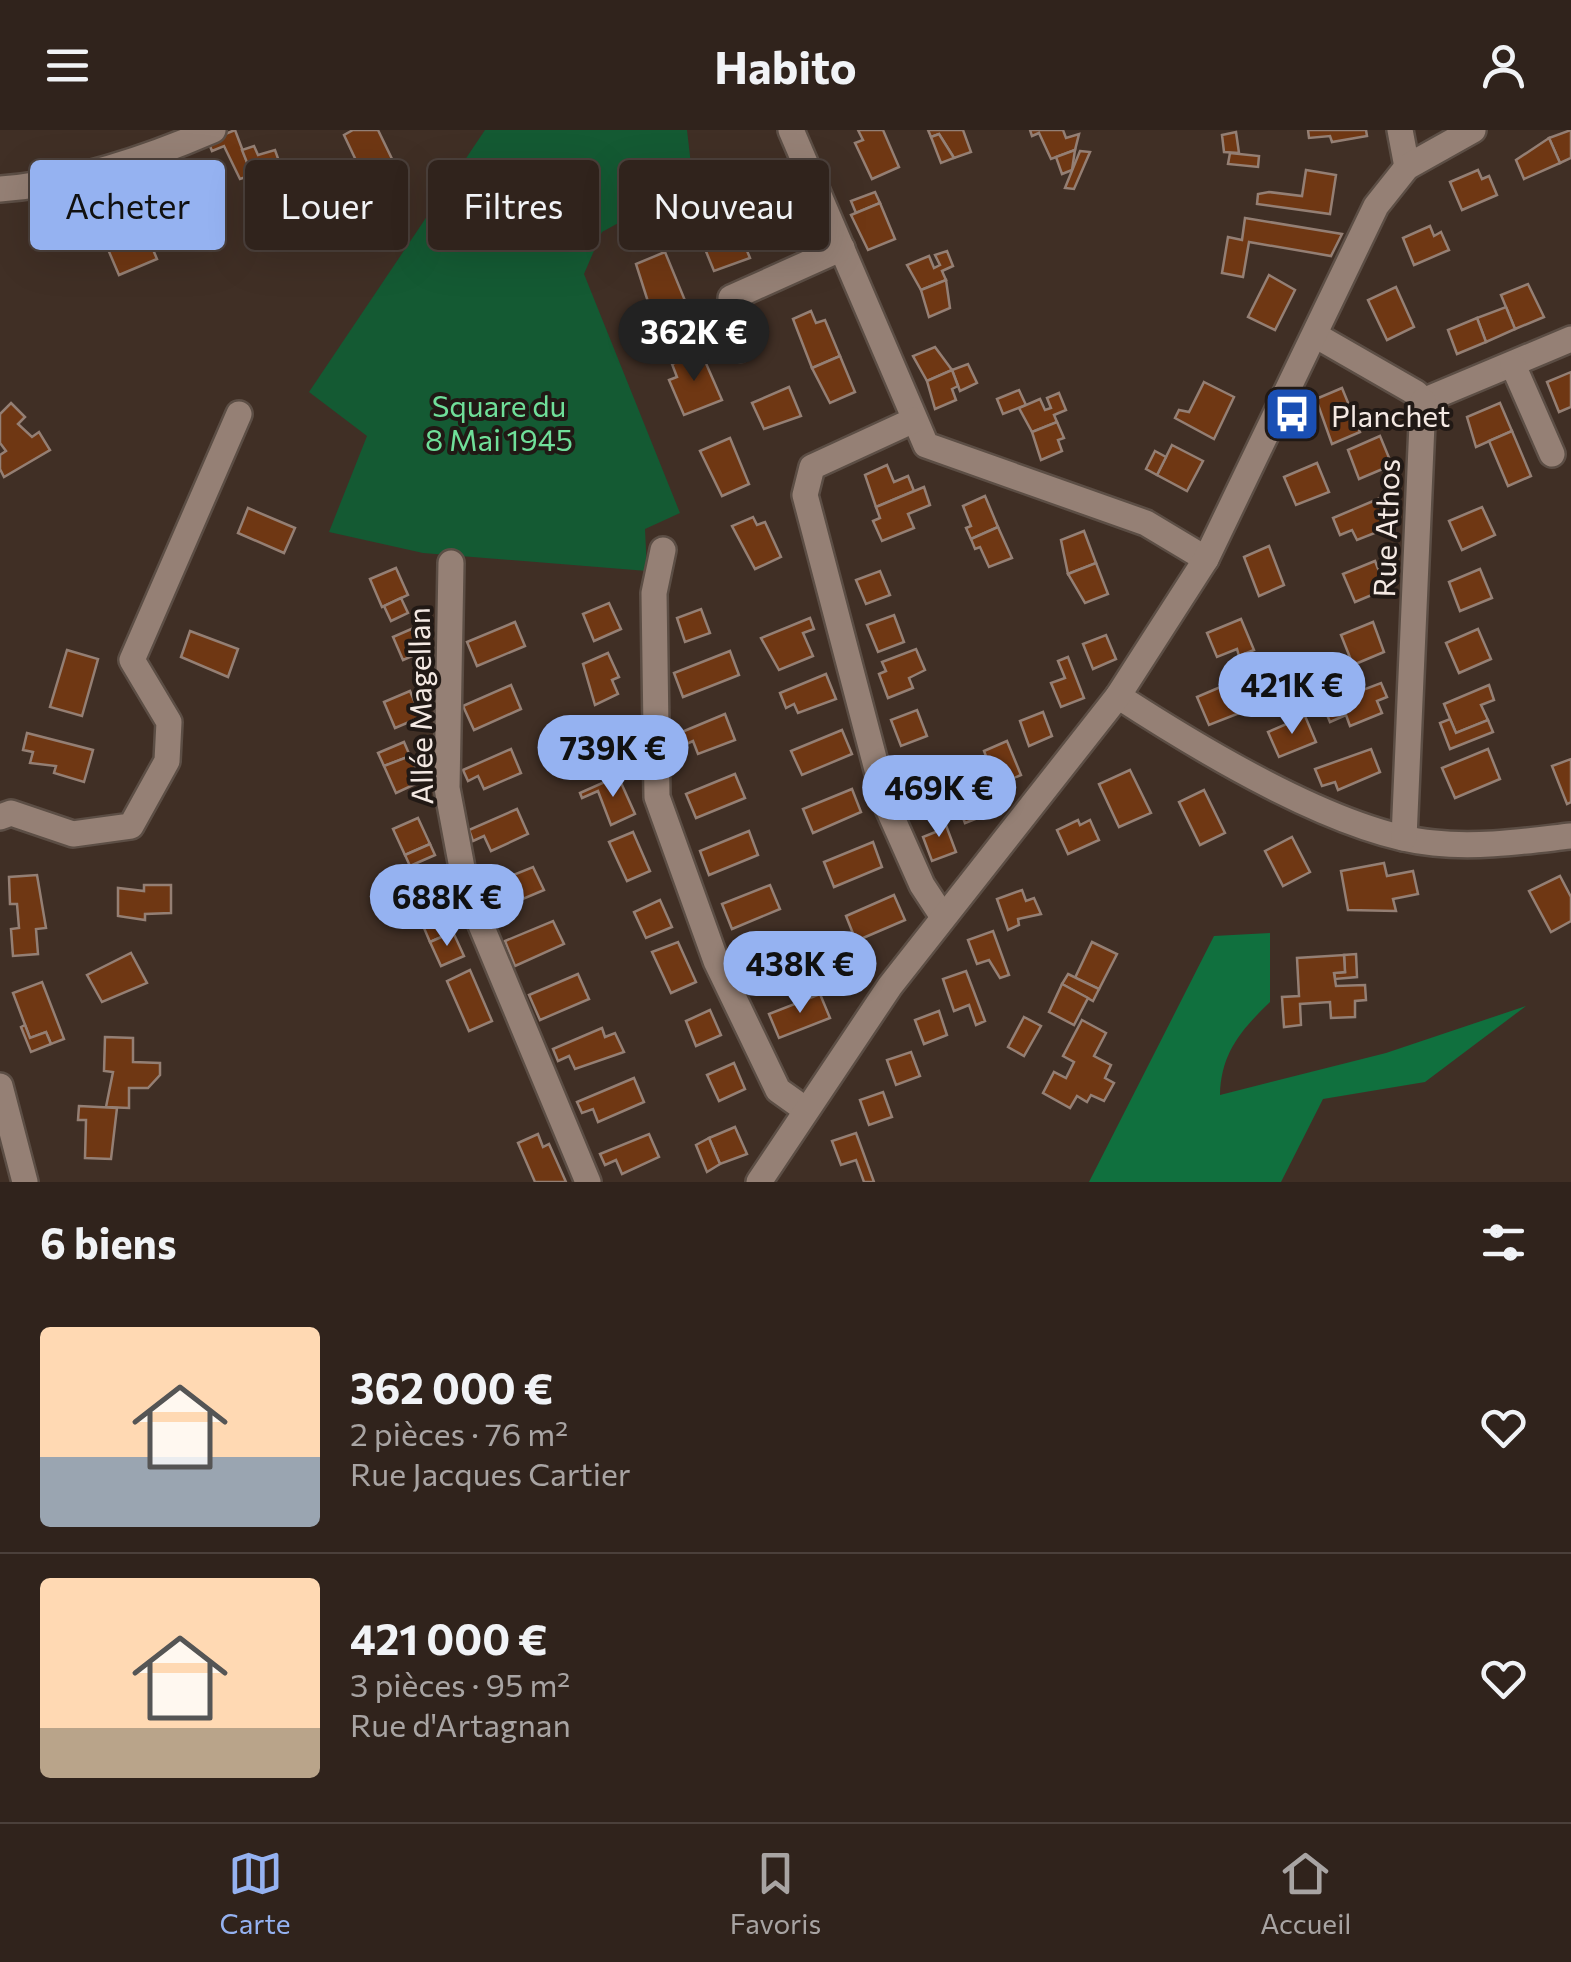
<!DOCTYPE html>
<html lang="fr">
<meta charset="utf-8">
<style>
:root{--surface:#30231c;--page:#3c2f29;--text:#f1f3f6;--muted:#a8a4a3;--line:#4b403b;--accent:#95b2f1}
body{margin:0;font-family:Commissioner,sans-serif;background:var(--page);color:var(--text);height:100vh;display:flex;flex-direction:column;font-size:38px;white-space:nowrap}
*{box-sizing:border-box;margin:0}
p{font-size:32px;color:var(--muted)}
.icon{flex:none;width:55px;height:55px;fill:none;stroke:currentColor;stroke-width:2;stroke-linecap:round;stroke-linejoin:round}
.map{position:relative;height:1052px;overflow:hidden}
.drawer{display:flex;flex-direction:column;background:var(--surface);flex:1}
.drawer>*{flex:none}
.banner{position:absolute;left:30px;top:30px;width:1000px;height:90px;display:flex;gap:20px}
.price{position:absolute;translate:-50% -85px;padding:0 22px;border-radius:35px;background:var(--accent);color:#111;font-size:32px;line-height:65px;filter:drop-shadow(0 2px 5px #0008)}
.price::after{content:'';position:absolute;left:50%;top:60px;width:30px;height:22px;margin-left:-15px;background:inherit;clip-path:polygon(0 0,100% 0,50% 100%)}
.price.current{background:#222;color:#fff}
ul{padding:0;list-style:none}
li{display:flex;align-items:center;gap:30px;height:250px;padding:0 40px}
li+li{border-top:2px solid var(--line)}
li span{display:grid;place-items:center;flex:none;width:280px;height:200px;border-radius:10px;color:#555}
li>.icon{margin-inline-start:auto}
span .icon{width:120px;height:120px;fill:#fffc;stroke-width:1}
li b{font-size:42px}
h2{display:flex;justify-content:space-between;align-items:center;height:120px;padding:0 40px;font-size:42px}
.tag{padding:0 35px;border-radius:10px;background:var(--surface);box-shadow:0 10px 40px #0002,0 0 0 2px var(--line);font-size:35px;line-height:90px}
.tag.current{background:var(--accent);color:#111}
header{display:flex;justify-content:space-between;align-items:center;height:130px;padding:0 40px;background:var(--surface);font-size:45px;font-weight:700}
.tabs{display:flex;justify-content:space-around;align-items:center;height:140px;border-top:2px solid var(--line);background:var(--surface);font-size:28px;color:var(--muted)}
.tabs a{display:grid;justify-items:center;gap:5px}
.tabs .current{color:var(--accent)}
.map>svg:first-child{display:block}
.green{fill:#145a33}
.forest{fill:#10703e}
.building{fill:#6f3713;stroke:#947f74;stroke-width:2.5}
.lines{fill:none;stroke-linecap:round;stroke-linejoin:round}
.minor-casing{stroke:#5c4e45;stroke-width:30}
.minor{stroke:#958075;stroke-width:25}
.labels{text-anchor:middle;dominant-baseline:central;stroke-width:8;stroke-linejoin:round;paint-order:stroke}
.park-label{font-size:30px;fill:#6fdf99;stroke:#211915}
.poi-label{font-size:30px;fill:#f4e9e3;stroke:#211915;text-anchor:start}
.street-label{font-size:30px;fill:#f4e9e3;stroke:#211915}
</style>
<header><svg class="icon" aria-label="menu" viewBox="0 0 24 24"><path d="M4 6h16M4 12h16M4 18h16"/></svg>Habito<svg class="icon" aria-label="person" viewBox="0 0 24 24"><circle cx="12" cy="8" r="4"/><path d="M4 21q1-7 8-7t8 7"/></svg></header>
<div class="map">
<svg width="1571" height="1052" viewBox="0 0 1571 1052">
<rect width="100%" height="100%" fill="#402f25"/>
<polygon class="green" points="485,0 687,0 693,52 602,102 584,144 680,383 645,399 647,441 423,423 329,402 367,306 309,262"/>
<path class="forest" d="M 1270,803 L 1270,872 C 1241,900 1221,923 1220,965 L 1386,923 L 1526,876 L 1425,952 L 1323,969 L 1281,1052 L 1089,1052 L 1214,806 Z"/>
<g class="building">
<polygon points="235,0 252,45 240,49 224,16 212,21 208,11"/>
<polygon points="353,0 378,0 392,29 362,43 344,5"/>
<polygon points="858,0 883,0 899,37 872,49 855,13 863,10"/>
<polygon points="928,0 963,0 971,22 954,28 939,4 931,7"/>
<polygon points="1030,0 1063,0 1066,8 1079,4 1075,20 1051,29 1039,3 1032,6"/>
<polygon points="1308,0 1366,0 1367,6 1332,12 1330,6 1309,8"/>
<polygon points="1571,0 1571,28 1560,33 1549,8"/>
<polygon points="1236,2 1239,23 1224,22 1222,5"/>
<polygon points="939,4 954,28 941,33 931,7"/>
<polygon points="1549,8 1560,33 1524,49 1516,30"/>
<polygon points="254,16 258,25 275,20 280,34 252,45 242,20"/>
<polygon points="1075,20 1072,40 1062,44 1056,27"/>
<polygon points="1080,21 1090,22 1074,59 1065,58"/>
<polygon points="1230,23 1259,26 1258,37 1228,34"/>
<polygon points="776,34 791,70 761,82 745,57 752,55 748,45"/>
<polygon points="1306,40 1336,45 1330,84 1257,74 1258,64 1269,62 1302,66"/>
<polygon points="1478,40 1482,49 1489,46 1497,65 1462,80 1450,52"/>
<polygon points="875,62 880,73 856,83 851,71"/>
<polygon points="199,65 202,74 176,84 173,75"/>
<polygon points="791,70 805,104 778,115 761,82"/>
<polygon points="880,73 895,109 868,120 851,85"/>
<polygon points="1245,88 1342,104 1331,126 1249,112 1243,147 1222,143 1228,107 1242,110"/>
<polygon points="1430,96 1434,106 1441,102 1449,120 1414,135 1403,108"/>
<polygon points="738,99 750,128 714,141 703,114"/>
<polygon points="145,101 157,129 119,145 107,117"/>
<polygon points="947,121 953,136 942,141 946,150 921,160 907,135 929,126 934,138 940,135 935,125"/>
<polygon points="665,122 686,173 659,184 655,176 650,178 636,134"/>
<polygon points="1269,145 1295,160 1275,200 1248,187"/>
<polygon points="946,150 950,178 929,187 921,160"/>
<polygon points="1528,154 1544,187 1515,199 1501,165"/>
<polygon points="1396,157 1414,197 1387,210 1368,170"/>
<polygon points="1506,177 1515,199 1486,212 1477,188"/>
<polygon points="811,181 816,193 825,190 840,226 812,238 793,189"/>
<polygon points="1477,188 1486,212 1457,224 1448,200"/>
<polygon points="935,217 952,240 927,251 913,226"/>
<polygon points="701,222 722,270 684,285 669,250 677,247 672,234"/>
<polygon points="840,226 855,262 830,273 812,238"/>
<polygon points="968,234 977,253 960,261 952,240"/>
<polygon points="952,240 958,256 952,259 956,270 935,279 927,251"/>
<polygon points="1571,242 1571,277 1559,282 1547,252"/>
<polygon points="1204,252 1234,267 1214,309 1175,288 1179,280 1189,282"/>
<polygon points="789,257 801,286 764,299 752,273"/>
<polygon points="1342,258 1360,302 1332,314 1316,269"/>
<polygon points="1019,260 1026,275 1003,284 997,269"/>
<polygon points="1059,263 1066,280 1054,285 1057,292 1032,302 1019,278 1040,269 1045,280 1051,278 1047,268"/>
<polygon points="11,273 25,287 18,294 32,307 39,302 50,320 4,347 0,339 0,325 6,321 0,313 0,284"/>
<polygon points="1500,273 1512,301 1476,317 1467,287"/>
<polygon points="1057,292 1064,308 1058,310 1062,321 1041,330 1032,302"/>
<polygon points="1512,301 1531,346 1508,356 1489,311"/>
<polygon points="1380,306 1392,335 1359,349 1348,320"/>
<polygon points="730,308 749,354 722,366 700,321"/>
<polygon points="1172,315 1203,331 1187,361 1157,345"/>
<polygon points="1155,321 1166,327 1157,345 1146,339"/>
<polygon points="1317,333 1329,362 1296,375 1284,347"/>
<polygon points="887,335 894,352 908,346 914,361 876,377 865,345"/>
<polygon points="924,357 930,375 908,384 914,398 882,411 873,391 880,388 876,377"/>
<polygon points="985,366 998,397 971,409 966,398 971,396 963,376"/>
<polygon points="1378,369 1390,397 1357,410 1352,400 1340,405 1333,388"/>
<polygon points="1482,377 1495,405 1462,420 1449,391"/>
<polygon points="248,378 295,398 284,423 238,403"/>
<polygon points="753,387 757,395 765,392 781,427 755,439 732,396"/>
<polygon points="998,397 1012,428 989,437 980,417 975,419 971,409"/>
<polygon points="1084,401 1096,433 1068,444 1061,410"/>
<polygon points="1269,416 1284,455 1259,466 1244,427"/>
<polygon points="1375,431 1386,459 1355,472 1343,444"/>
<polygon points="1096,433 1108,464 1085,473 1068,444"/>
<polygon points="396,438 408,465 382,477 370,449"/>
<polygon points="1480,439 1492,468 1460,481 1449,452"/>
<polygon points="880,441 890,465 866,474 856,450"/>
<polygon points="401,468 408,483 391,491 384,476"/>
<polygon points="609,473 621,499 594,511 583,484"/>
<polygon points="701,479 710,503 685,512 677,488"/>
<polygon points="894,485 904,512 878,522 867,495"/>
<polygon points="810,488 814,499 803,503 813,526 779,540 761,508"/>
<polygon points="1241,489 1254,520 1239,526 1237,519 1217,527 1207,503"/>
<polygon points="515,492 525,516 477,536 467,512"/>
<polygon points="1373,492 1384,522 1353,535 1341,505"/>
<polygon points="416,497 426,520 403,530 393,507"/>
<polygon points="1478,499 1491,529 1459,543 1446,513"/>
<polygon points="190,501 238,519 228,547 181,527"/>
<polygon points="1106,505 1116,529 1093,539 1083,514"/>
<polygon points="916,519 925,540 909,548 913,558 888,568 879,544 886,541 882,532"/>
<polygon points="67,520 98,529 82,586 50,577"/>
<polygon points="730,521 739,545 683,567 674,543"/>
<polygon points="608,523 619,547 612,550 618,564 595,575 583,534"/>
<polygon points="1068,527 1084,568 1061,577 1051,553 1065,548 1058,531"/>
<polygon points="826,544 836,569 798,583 794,574 786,578 780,563"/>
<polygon points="1230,553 1242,582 1209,595 1197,567"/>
<polygon points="1381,553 1387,567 1377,571 1382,583 1350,596 1346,585 1330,592 1323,575"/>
<polygon points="511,555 521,579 474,600 463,576"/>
<polygon points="1489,555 1494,570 1481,575 1488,590 1456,603 1444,574"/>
<polygon points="410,561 421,587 395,598 384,572"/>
<polygon points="917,580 927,606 901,616 891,590"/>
<polygon points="1043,582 1052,606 1029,616 1020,591"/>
<polygon points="725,584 735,610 698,624 693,611 682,616 677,604"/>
<polygon points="1305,586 1316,612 1279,627 1268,602"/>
<polygon points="1450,589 1456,603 1488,590 1493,602 1450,619 1440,593"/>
<polygon points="842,600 852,624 802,645 791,621"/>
<polygon points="614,601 624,626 601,636 590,612"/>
<polygon points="27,603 93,620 84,652 54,643 56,636 30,633 33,622 23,620"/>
<polygon points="1007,611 1021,645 997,655 984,621"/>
<polygon points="404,612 410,626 384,636 378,623"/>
<polygon points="511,619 521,643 484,659 478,646 468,651 463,640"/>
<polygon points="1371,619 1380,642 1338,660 1335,652 1322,656 1315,639"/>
<polygon points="1488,619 1500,649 1455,668 1442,638"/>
<polygon points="410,626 422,651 396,663 384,636"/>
<polygon points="1571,629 1571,672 1567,674 1552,636"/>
<polygon points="1130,640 1151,683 1119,697 1099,654"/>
<polygon points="735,644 745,668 696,688 686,664"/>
<polygon points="618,646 635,684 611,695 598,661 582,668 580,663"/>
<polygon points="976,652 988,684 965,693 953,661"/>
<polygon points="852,659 861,682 813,703 803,679"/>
<polygon points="1204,660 1225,703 1200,715 1179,672"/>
<polygon points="517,679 528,704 491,721 484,706 473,711 469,700"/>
<polygon points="941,682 956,722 932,731 923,707 938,701 932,686"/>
<polygon points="418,688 430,714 405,725 393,699"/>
<polygon points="1078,690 1080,695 1090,690 1099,710 1068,724 1057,700"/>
<polygon points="749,701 758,725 709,745 700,721"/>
<polygon points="633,702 650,741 627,751 609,712"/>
<polygon points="1292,707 1310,742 1283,756 1265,721"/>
<polygon points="873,712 882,737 834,757 824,732"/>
<polygon points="430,714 435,725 410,736 405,725"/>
<polygon points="1384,733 1387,746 1413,741 1418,764 1393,769 1396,781 1348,780 1341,741"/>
<polygon points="429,736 433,747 410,757 414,765 409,768 400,747"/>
<polygon points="533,737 544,760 506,776 501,763 488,768 484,757"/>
<polygon points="37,745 46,798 36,799 38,824 13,826 11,799 19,798 17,774 10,774 9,747"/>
<polygon points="1560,746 1571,767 1571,791 1551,802 1529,761"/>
<polygon points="433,747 444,772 421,782 410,757"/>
<polygon points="144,755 171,755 171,783 145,784 145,790 118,786 118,758 144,761"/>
<polygon points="770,755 780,779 732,799 722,774"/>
<polygon points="1022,760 1026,771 1034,768 1041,784 1018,789 1019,795 1008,800 997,769"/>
<polygon points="894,765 905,790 856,811 846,786"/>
<polygon points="660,770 672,797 646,808 634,782"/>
<polygon points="447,788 453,802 430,812 424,798"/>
<polygon points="553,791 564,814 515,836 505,811"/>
<polygon points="993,801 1009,845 1000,848 989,830 977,834 968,810"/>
<polygon points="453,802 464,826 441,836 430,812"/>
<polygon points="792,808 802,833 754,852 743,828"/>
<polygon points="678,812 696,852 671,863 652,822"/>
<polygon points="1092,812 1117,824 1099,859 1075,848"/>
<polygon points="131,823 147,853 102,872 87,845"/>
<polygon points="1356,824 1357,847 1335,849 1334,843 1345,842 1344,825"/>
<polygon points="1344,825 1345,842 1334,843 1336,856 1365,855 1366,870 1355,871 1355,887 1331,888 1330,872 1300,874 1301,895 1284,897 1282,867 1299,866 1297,828"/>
<polygon points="470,840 492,891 469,901 447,851"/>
<polygon points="966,841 985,891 976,895 969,875 954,881 943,849"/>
<polygon points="578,844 589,869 540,890 529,865"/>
<polygon points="1068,844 1099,859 1093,871 1062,854"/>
<polygon points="42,852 64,909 51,914 46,902 30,908 13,863"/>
<polygon points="1062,854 1088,868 1074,895 1049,882"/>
<polygon points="820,864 830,888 779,908 769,884"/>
<polygon points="710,880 721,905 696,916 686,891"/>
<polygon points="939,881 947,905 924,914 915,890"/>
<polygon points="1024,887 1041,896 1024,926 1008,917"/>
<polygon points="1082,890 1106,903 1094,926 1111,935 1105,948 1114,953 1104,971 1091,965 1087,972 1077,966 1070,978 1043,963 1054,942 1066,948 1074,932 1063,926"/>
<polygon points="25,895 30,908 46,902 51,914 31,922 21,897"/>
<polygon points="602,898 605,907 615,903 624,922 575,939 569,926 558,931 553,919"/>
<polygon points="105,907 133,908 133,932 160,933 160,945 148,958 129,958 129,978 106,977 113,942 104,941"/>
<polygon points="911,922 920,946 896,955 887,930"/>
<polygon points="734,933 745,959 719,971 707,945"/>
<polygon points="634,948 644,972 598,992 593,979 582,983 577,972"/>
<polygon points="883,962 892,987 869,995 860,970"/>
<polygon points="79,976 117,978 111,1029 85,1028 86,990 78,990"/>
<polygon points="735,997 747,1024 720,1034 709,1008"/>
<polygon points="856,1003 874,1052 864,1052 856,1030 841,1035 832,1011"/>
<polygon points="538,1004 543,1017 549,1014 566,1052 535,1052 518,1013"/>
<polygon points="649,1004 659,1027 622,1044 616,1030 605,1035 600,1024"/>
<polygon points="709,1008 720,1034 707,1042 696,1015"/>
</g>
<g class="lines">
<g class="minor-casing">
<g id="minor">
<polyline points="791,0 926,315 1146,393 1206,429"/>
<polyline points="1400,0 1407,37"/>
<path d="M 0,59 C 73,54 146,29 213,0"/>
<polyline points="1315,205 1416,263 1423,271 1571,209"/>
<polyline points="739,219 731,168 842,118"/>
<polyline points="1513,235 1552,324"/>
<polyline points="914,290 812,337 805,365 886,674 922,755 943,787"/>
<polyline points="663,420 654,463 657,667 716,831 778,960 806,980"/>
<polyline points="451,433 447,658 466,759 588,1052"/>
<path d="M 1118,566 C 1198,618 1338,704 1434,713 C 1479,718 1526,711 1571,706"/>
<polyline points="0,687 11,683 73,704 131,696 167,631 169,592 132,530 239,284"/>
<polyline points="1404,708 1423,271"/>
<polyline points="0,956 25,1052"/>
<polyline points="759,1052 890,856 1118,566 1206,429 1376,76 1407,37 1473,0"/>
</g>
</g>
<use href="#minor" class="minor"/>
</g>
<defs>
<g id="bus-square" transform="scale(2.875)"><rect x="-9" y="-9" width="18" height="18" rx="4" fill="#1a4fb4" stroke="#211915"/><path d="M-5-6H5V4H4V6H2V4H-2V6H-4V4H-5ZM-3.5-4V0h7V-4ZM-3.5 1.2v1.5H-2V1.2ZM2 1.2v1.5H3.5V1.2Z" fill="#fff"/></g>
</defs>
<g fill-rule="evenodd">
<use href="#bus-square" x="1292" y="284"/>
</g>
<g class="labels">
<g class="park-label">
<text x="499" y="274">Square du<tspan x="499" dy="34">8 Mai 1945</tspan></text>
</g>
<g class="poi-label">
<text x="1331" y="284">Planchet</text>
</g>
<g class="street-label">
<text transform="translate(1385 398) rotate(-88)">Rue Athos</text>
<text transform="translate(419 576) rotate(-91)">Allée Magellan</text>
</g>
</g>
</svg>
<b class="price current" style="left:694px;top:254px">362K €</b>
<b class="price" style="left:1292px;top:607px">421K €</b>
<b class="price" style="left:613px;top:670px">739K €</b>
<b class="price" style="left:939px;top:710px">469K €</b>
<b class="price" style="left:447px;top:819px">688K €</b>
<b class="price" style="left:800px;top:886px">438K €</b>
<div class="banner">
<a class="tag current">Acheter</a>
<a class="tag">Louer</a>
<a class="tag">Filtres</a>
<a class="tag">Nouveau</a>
</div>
</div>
<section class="drawer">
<h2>6 biens<svg class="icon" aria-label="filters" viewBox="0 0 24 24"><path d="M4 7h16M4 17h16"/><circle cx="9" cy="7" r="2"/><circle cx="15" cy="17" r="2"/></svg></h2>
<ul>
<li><span style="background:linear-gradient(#ffd9b3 65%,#9aa5b1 0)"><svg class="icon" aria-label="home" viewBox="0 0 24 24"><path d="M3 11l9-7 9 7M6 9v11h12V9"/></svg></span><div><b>362 000 €</b><p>2 pièces · 76 m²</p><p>Rue Jacques Cartier</p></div><svg class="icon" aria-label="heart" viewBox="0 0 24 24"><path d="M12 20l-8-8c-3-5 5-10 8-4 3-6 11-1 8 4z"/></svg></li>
<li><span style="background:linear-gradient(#ffd9b3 75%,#b9a48a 0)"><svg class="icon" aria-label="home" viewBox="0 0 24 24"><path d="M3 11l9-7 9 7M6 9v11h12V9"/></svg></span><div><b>421 000 €</b><p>3 pièces · 95 m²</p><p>Rue d'Artagnan</p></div><svg class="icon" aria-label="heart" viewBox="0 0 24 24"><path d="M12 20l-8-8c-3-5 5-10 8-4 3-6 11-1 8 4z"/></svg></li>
</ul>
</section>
<nav class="tabs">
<a class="current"><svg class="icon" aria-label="map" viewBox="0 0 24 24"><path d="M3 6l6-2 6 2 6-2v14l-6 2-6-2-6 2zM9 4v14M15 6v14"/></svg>Carte</a>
<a><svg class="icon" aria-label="saved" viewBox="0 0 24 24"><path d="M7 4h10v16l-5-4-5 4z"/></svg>Favoris</a>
<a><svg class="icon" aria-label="home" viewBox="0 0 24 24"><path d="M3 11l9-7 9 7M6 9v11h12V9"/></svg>Accueil</a>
</nav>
